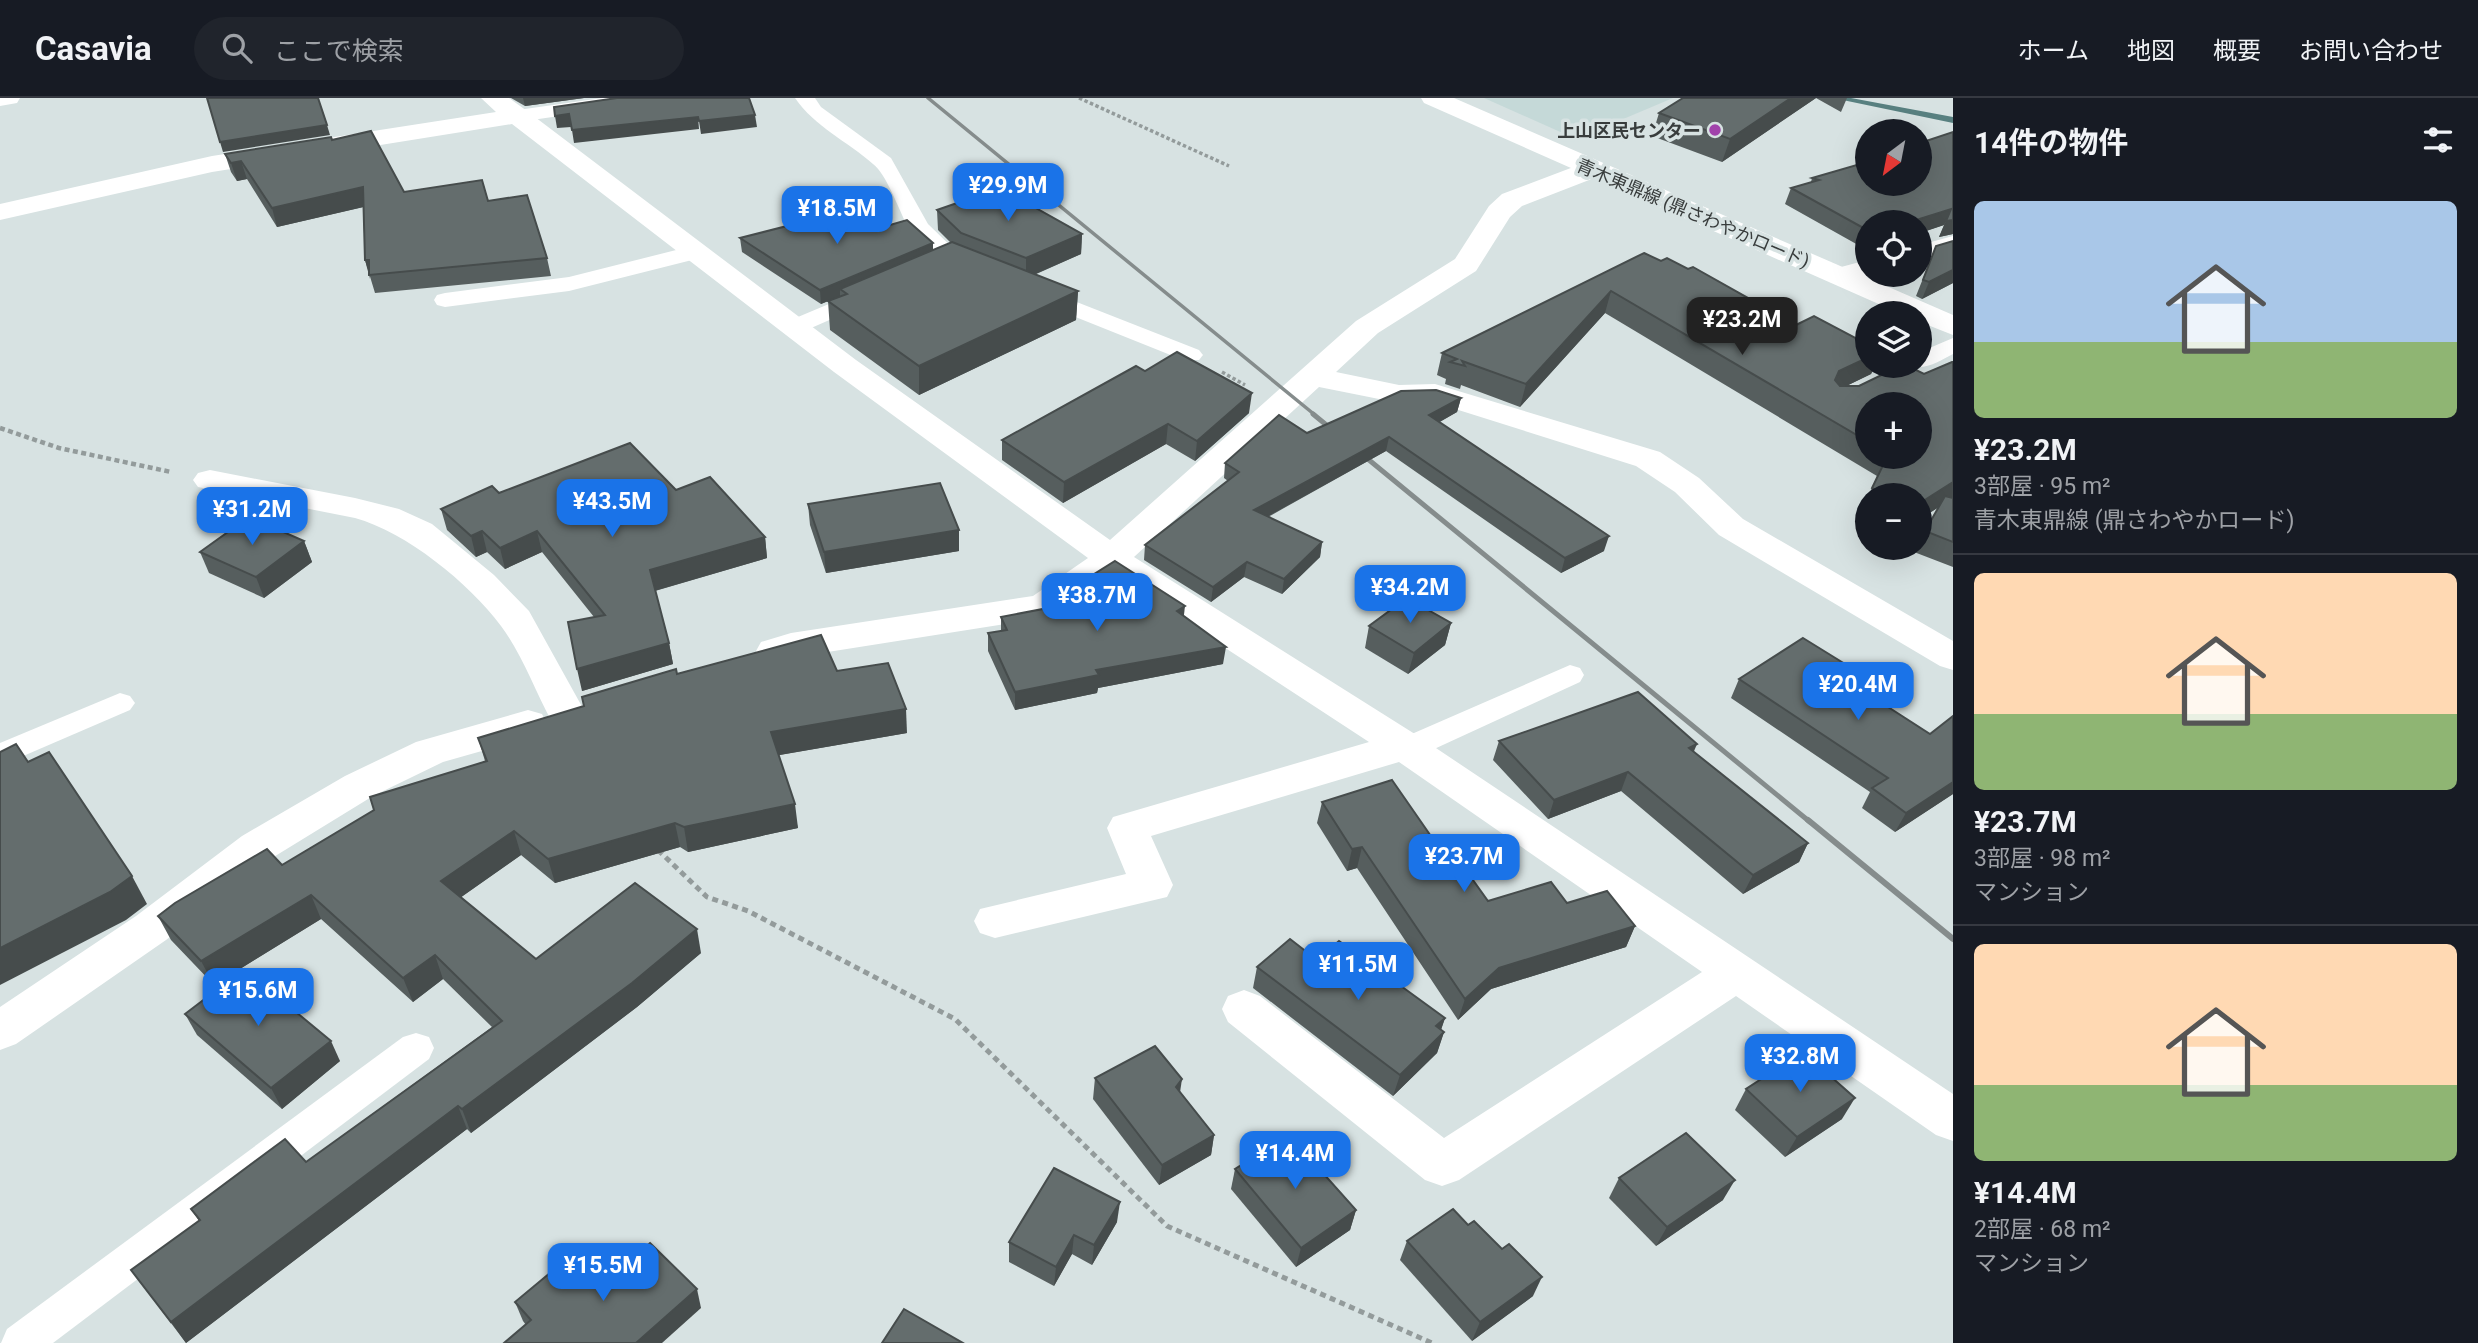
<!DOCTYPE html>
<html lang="ja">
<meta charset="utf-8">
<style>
:root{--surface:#171b24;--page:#20242c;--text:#f1f3f6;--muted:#9ea1a6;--line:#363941;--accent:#1a73e8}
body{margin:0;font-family:Roboto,"Noto Sans JP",sans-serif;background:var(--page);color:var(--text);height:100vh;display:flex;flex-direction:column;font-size:26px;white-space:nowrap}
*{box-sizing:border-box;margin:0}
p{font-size:23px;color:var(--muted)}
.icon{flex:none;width:38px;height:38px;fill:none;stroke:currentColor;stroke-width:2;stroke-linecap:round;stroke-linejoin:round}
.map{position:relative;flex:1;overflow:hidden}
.drawer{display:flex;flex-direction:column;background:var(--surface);width:525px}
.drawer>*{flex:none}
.needle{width:46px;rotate:212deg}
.buttons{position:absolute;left:1855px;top:21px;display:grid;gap:14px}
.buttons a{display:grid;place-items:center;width:77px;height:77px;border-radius:50%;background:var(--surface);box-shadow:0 7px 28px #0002;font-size:35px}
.price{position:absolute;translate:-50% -60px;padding:0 16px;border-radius:14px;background:var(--accent);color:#fff;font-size:23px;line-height:46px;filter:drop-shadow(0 2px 4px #0008)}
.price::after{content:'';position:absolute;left:50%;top:42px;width:21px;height:16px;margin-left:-10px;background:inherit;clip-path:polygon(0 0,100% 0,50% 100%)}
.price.active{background:#222;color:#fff}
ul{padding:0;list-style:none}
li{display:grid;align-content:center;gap:14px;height:371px;padding:0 21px}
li+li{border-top:2px solid var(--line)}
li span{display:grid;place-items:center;height:217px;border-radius:10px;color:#555}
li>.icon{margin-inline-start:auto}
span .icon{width:126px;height:126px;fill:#fffc;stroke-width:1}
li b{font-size:30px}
h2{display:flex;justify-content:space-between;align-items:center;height:84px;padding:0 21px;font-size:30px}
header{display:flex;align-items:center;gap:42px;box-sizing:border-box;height:98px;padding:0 35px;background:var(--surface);border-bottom:2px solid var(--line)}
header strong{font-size:33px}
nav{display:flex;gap:38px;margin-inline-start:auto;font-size:24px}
.search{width:490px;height:63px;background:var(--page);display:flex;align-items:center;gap:18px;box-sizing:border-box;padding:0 24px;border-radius:38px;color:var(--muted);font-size:26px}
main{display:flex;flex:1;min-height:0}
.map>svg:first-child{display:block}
.built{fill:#c5d9d8}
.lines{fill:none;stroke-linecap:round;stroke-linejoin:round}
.stream{fill:#588080;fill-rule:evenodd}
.path-far2{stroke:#939b9b;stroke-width:3.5;stroke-dasharray:3.5 2.5;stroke-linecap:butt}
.path-far1{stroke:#939b9b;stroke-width:4.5;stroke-dasharray:5 3.5;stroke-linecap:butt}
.path{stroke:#939b9b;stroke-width:5;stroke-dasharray:6 4.5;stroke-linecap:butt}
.lane{fill:#fff;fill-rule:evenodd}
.street{fill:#fff;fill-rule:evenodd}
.secondary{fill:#fff;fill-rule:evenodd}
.rail-far2{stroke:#858c8c;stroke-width:3.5}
.rail-far1{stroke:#858c8c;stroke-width:5}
.rail{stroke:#858c8c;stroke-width:6}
.wall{fill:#565e5e;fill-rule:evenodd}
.shaded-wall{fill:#464c4c}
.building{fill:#646d6d;stroke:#464c4c;stroke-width:2}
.poi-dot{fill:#a142ab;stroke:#d7e2e2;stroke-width:2.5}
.labels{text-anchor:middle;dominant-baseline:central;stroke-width:7;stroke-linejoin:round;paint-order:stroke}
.far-poi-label{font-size:18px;font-weight:bold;fill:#383c3c;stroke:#d7e2e2;text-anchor:end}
.far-street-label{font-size:18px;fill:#383c3c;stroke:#d7e2e2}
</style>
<header>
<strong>Casavia</strong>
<div class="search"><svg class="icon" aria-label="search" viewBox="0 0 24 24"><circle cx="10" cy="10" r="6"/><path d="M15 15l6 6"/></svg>ここで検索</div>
<nav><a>ホーム</a><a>地図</a><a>概要</a><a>お問い合わせ</a></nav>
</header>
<main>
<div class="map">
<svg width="1953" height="1245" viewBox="0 0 1953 1245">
<rect width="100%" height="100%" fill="#d7e2e2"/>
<polygon class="built" points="1484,0 1673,0 1576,41"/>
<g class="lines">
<polygon class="stream" points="1833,0 1851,0 1953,19 1953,25"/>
<g class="path-far2">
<polyline points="1079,0 1229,68"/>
<polyline points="1222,274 1245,287"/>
</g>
<polyline class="path-far1" points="0,330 59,350 171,374"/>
<polyline class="path" points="658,752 707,799 748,813 955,921 1167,1128 1432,1245"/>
<g class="lane">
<polygon points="602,0 652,0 642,6 518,24 508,18 518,12"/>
<path d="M 795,0 L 815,0 L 821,9 L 891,60 L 928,126 L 960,157 L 980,164 L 983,169 L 980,174 C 952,181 920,149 907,127 C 898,110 887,77 873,66 C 847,43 815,29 795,0 Z"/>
<polygon points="696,147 704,149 707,154 704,159 569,193 445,209 437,207 434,202 437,197 445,195 569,179"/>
<polygon points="867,190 875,192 878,197 875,202 802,234 786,234 782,229 786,224"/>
<polygon points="1041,190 1199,252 1203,257 1199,262 1183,262 1033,202 1030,197 1033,192"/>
<path d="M 1953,240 L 1953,256 C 1939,263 1927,272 1911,268 L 1920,268 L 1920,254 Z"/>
<polygon points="1570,567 1580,570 1584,577 1580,584 1432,652 1404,659 1393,656 1389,648 1393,640 1414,635"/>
<polygon points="120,595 130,598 135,605 130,612 0,668 0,645"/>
<polygon points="416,935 429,939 434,950 429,961 53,1245 1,1245 7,1231 403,939"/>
</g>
<g class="street">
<polygon points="0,0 20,0 17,5 0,8"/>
<polygon points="481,0 509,0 527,13 856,262 1110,442 1356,223 1455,161 1489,108 1502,96 1584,65 1593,63 1602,65 1606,71 1602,77 1522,108 1510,119 1476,173 1378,235 1336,274 1399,287 1435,286 1660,354 1699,380 1743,421 1953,543 1953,572 1940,568 1719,437 1675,394 1636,368 1433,304 1399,305 1319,289 1134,459 1418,638 1953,996 1953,1043 1936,1037 1736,898 1459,1082 1442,1088 1425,1082 1228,924 1222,911 1228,898 1244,892 1260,898 1444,1040 1702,874 1399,664 1151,738 1173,787 1167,799 995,840 980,835 974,823 980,811 1126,776 1107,730 1113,719 1369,644 1112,476 1056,516 1043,520 796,559 774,566 761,562 756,553 761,544 791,535 1033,498 1088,460 834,274 512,26 212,74 0,122 0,106 212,58 496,14"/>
<polygon points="1953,138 1953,155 1920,164 1920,147"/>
<polygon points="1867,162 1867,177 1877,177 1840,187 1830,184 1826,178 1830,172"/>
<path d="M 210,372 L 355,400 L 399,411 L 432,426 L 494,477 L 529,513 L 585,614 L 580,624 L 566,627 L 552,624 C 535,593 522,556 501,528 C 469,485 406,434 355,420 L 198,389 L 193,382 L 198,375 Z"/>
<polygon points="528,612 542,616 547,626 542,636 443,664 373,698 272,760 166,842 16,946 0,952 0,909 136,818 242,738 345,678 416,644"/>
</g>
<polygon class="secondary" points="1421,0 1454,0 1953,217 1953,237 1920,224 1920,215 1899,215 1424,5"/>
<polyline class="rail-far2" points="928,0 1315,317"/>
<polyline class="rail-far1" points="1313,316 1810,724"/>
<polyline class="rail" points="1808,722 1953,841"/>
</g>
<g class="wall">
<polygon points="511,0 584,0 525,8"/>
<polygon points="1683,0 1847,0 1841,14 1816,0 1722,64 1652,38 1659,15"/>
<polygon points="1953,34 1953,136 1939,139 1944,127 1920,135 1920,124 1867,124 1867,152 1785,106 1791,90 1811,84 1812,80 1867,86"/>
<polygon points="332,42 404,94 488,103 547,160 551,178 375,195 365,162 363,109 277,129 247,81 237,83 231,74 225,56"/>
<polygon points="937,112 1082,136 1081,156 1034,177 1078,193 1076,222 919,297 830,232 828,203 840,198 821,206 742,154 740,140 933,145 933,152 951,145 938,132"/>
<polygon points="1953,143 1953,185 1922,201 1916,198 1936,148"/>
<path d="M 1644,155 L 1661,163 L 1667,160 L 1688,171 L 1693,169 L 1796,227 L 1814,218 L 1867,246 L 1867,268 L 1875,268 L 1871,276 L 1846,288 L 1859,288 L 1900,268 L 1908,268 L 1924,276 L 1952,264 L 1953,264 L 1953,469 L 1914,454 L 1916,450 L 1920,450 L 1920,443 L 1939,409 L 1920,421 L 1920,397 L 1869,397 L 1877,378 L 1605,215 L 1520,309 L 1461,287 L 1460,291 L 1445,286 L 1446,281 L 1437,277 L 1442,255 ZM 1867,306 L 1920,306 L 1920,359 L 1867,359 Z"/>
<polygon points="1145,273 1249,315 1195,363 1166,346 1063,405 1002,362 1002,342"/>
<polygon points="1461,300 1457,314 1439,324 1604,453 1561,475 1386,353 1268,419 1322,444 1320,459 1282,496 1244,479 1211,504 1144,462 1145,447 1228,383 1224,380 1225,365 1307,335"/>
<polygon points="676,392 765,439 767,460 655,493 669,545 673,566 582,593 594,519 542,454 505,471 487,454 476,459 447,432 441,411 499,395"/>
<polygon points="1867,400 1867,416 1862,413"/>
<polygon points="808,406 959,432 959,453 826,475 810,427"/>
<polygon points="304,443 312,464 264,500 209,475 200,454"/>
<polygon points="1083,483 1223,566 1098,590 1097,595 1015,612 988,553 988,535 1001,533 1001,519 1083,503 1082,501"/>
<polygon points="1451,525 1445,547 1408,576 1365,550 1369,528"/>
<polygon points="837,573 907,635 779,657 798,730 688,754 680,749 555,785 521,757 461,799 536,861 701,855 637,909 471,1035 467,1031 186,1245 131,1172 199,1123 191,1111 306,1064 492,929 443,881 413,904 321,821 214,887 171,842 158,818 282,767 485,663 478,640 584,608 677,576"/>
<polygon points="1739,581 1860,591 1930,636 1953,696 1895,734 1862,710 1870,694 1731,600"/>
<polygon points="1499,643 1694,654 1808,745 1799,764 1743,796 1621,693 1548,721 1493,662"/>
<polygon points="1322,704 1451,767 1488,803 1567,805 1635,828 1626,849 1491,891 1458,922 1357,770 1347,773 1317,725"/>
<polygon points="1317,862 1445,920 1441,932 1444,934 1437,955 1393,998 1253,890 1257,869"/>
<polygon points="185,916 340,963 282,1011 197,937"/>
<polygon points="1095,980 1214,1037 1211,1057 1159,1087 1093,1001"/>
<polygon points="1746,991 1842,1021 1785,1059 1735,1012"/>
<polygon points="1235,1071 1356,1112 1350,1132 1296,1169 1231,1091"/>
<polygon points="1619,1080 1723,1102 1656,1148 1609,1100"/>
<polygon points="1117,1124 1092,1167 1072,1156 1054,1188 1009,1164 1009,1144"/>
<polygon points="1468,1127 1533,1198 1472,1243 1400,1162 1407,1143"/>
<polygon points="597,1190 701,1210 526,1227 523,1223 515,1204"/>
</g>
<g class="shaded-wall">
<polygon points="523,0 584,0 525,8"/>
<polygon points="1791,0 1816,0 1722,64 1730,41"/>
<polygon points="569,16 571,29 557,30 555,18"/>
<polygon points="755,17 757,29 701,36 699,23"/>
<polygon points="698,19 699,31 574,45 572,32"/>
<polygon points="327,27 330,37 223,54 220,44"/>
<polygon points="241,63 247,81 237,83 231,65"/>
<polygon points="363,89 368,108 277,129 272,110"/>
<polygon points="1951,111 1944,127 1920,135 1920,124 1910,124"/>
<polygon points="1953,122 1953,136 1939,139 1946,123"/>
<polygon points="1082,136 1081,156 1026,180 1026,160"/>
<polygon points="933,145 933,159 840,191 840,198 821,206 820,192"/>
<polygon points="365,162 369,162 370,181"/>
<polygon points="1953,172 1953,185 1922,201 1929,184"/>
<polygon points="1078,193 1076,222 919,297 919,268"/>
<polygon points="1611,193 1605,215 1520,309 1526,286"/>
<polygon points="1867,260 1867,268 1875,268 1871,276 1830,296 1839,273"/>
<polygon points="1252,295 1249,315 1195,363 1197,343"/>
<polygon points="1461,300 1457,314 1426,332 1429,317"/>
<polygon points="1168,326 1166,346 1063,405 1064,384"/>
<polygon points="1389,339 1386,353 1252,427 1254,412"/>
<polygon points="1953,384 1953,400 1920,421 1920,405"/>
<polygon points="959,432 959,453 826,475 824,454"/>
<polygon points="482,433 487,454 476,459 471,438"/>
<polygon points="537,433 542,454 505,471 500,450"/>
<polygon points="1609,438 1604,453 1561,475 1565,460"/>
<polygon points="765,439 767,460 654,493 650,472"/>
<polygon points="304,443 312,464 264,500 256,479"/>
<polygon points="1322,444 1320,459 1282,496 1284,481"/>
<polygon points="1247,464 1244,479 1211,504 1213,489"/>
<polygon points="1185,508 1183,525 1177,513"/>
<polygon points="1451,525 1445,547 1408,576 1414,555"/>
<polygon points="669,545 673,566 582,593 577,571"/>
<polygon points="1226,549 1223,566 1098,590 1097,595 1015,612 1015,594 1096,572"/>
<polygon points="1866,579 1856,599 1854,587"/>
<polygon points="906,611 907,635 774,658 771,634"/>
<polygon points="1697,646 1689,665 1689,650"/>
<polygon points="1628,674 1621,693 1548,721 1554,702"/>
<polygon points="1953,684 1953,696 1895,734 1906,715"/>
<polygon points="795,706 798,730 688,754 684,729"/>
<polygon points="675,725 680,749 555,785 548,761"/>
<polygon points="514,733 521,757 450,807 441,783"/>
<polygon points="1808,745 1799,764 1743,796 1753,777"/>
<polygon points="1362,749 1357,770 1347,773 1352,751"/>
<polygon points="132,778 147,806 126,822 0,887 0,850"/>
<polygon points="311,797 321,821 214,887 201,863"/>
<polygon points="1635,828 1626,849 1491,891 1458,922 1465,901 1499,870"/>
<polygon points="697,831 701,855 637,909 471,1035 462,1011"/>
<polygon points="435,857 443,881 413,904 403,880"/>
<polygon points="1445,920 1438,940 1444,934 1437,955 1393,998 1400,977 1436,928"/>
<polygon points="331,943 340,963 282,1011 271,990"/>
<polygon points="1182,981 1179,1001 1176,989"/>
<polygon points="1855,1000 1842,1021 1785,1059 1797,1039"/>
<polygon points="458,1008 467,1031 186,1245 171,1224"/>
<polygon points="1214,1037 1211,1057 1159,1087 1162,1067"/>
<polygon points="1735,1082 1723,1102 1656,1148 1667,1129"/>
<polygon points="1120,1104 1117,1124 1092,1167 1094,1147"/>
<polygon points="1356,1112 1350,1132 1296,1169 1301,1150"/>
<polygon points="1074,1137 1072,1156 1054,1188 1056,1169"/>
<polygon points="1542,1179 1533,1198 1472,1243 1480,1224"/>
<polygon points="697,1191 701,1210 662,1245 636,1245"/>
</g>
<g class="building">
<polygon points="207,0 318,0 327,27 220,44"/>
<polygon points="617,0 749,0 755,17 699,23 698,19 572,32 569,16 555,18 554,9"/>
<polygon points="1683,0 1791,0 1730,41 1659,15"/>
<polygon points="371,33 404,94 482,82 488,103 527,97 547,160 369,177 369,162 365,162 363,89 272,110 241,63 231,65 225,56 331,39 332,42"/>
<polygon points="1953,34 1953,122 1946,123 1951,111 1910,124 1867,124 1867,132 1791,90 1819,82 1812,80 1867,64 1867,86 1920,86 1920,45"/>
<polygon points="1000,90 1082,136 1026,160 961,135 937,112"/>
<polygon points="857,110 876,131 907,122 933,145 820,192 740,140"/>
<polygon points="1953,143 1953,172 1929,184 1923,182 1936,148"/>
<polygon points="952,144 1078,193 919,268 828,203 847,196 840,191"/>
<polygon points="1644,155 1661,163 1667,160 1688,171 1693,169 1796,227 1814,218 1867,246 1867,260 1839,273 1835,282 1840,288 1859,288 1900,268 1908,268 1924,276 1952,264 1953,264 1953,384 1920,405 1920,397 1885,397 1872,390 1887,359 1920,359 1920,306 1867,306 1867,343 1611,193 1526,286 1462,263 1465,268 1450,264 1457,261 1442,255"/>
<polygon points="1177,254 1252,295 1197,343 1168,326 1064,384 1002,342 1136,268 1145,273"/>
<polygon points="1436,292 1461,300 1429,317 1609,438 1565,460 1389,339 1254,412 1322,444 1284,481 1247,464 1213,489 1145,447 1239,374 1225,365 1279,317 1307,335 1401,293"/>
<polygon points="630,345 676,392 710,379 765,439 650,472 669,545 577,571 568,524 605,517 537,433 500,450 482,433 471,438 441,411 492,388 499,395"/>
<polygon points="940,385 959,432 824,454 808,406"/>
<polygon points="1945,398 1953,400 1953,444 1925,433"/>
<polygon points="249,419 304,443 256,479 200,454"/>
<polygon points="1115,463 1185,508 1177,513 1226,549 1096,572 1099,577 1015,594 988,535 1007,532 1001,519 1095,501 1083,483"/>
<polygon points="1407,500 1451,525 1414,555 1369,528"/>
<polygon points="821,537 837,573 888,565 906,611 771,634 795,706 684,729 675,725 548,761 514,733 441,783 536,861 635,785 697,831 632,885 462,1011 458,1008 171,1224 131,1172 200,1122 191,1111 285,1041 306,1064 502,923 435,857 403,880 311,797 201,863 158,818 175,805 267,751 282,767 374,712 370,699 487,663 478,640 584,608 582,599 676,571 677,576"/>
<polygon points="1803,540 1866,579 1854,587 1930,636 1953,618 1953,684 1906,715 1872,690 1888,680 1739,581"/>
<polygon points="1638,594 1697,646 1689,650 1808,745 1753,777 1628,674 1554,702 1499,643"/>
<polygon points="16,646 28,664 49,654 132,778 110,794 0,850 0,654"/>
<polygon points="1392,682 1451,767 1460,764 1488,803 1551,784 1567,805 1607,793 1635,828 1499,870 1465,901 1362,749 1352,751 1322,704"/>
<polygon points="1290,841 1317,862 1339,843 1445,920 1436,928 1444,934 1400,977 1257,869"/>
<polygon points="244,871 331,943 271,990 185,916"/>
<polygon points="1155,948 1182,981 1176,989 1214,1037 1162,1067 1095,980"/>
<polygon points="1803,954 1855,1000 1797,1039 1746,991"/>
<polygon points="1686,1035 1735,1082 1667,1129 1619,1080"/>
<polygon points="1289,1037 1356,1112 1301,1150 1235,1071"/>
<polygon points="1054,1070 1120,1104 1094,1147 1074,1137 1056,1169 1009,1144"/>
<polygon points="1453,1111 1468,1127 1474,1123 1502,1151 1509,1146 1542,1179 1480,1224 1407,1143"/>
<polygon points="650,1145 697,1191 636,1245 504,1245 531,1222 515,1204 568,1160 597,1190"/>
<polygon points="904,1211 963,1245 882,1245"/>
</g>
<circle class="poi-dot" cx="1715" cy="32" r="7"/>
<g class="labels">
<g class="far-poi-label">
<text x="1701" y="32">上山区民センター</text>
</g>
<g class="far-street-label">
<text transform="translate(1693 115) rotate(23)">青木東鼎線 (鼎さわやかロード)</text>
</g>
</g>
</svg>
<div class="buttons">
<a><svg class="needle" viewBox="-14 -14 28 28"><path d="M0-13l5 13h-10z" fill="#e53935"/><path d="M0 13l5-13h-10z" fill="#9ea1a6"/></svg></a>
<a><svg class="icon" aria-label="locate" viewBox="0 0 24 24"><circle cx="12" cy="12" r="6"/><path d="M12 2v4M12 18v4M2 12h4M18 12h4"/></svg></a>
<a><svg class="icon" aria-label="layers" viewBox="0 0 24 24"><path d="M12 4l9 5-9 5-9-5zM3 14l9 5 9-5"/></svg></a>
<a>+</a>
<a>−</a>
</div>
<b class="price" style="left:1008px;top:125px">¥29.9M</b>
<b class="price" style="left:837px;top:148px">¥18.5M</b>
<b class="price active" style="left:1742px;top:259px">¥23.2M</b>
<b class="price" style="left:612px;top:441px">¥43.5M</b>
<b class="price" style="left:252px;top:449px">¥31.2M</b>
<b class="price" style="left:1410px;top:527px">¥34.2M</b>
<b class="price" style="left:1097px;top:535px">¥38.7M</b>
<b class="price" style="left:1858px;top:624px">¥20.4M</b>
<b class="price" style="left:1464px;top:796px">¥23.7M</b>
<b class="price" style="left:1358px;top:904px">¥11.5M</b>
<b class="price" style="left:258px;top:930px">¥15.6M</b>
<b class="price" style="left:1800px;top:996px">¥32.8M</b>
<b class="price" style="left:1295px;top:1093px">¥14.4M</b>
<b class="price" style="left:603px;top:1205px">¥15.5M</b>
</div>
<section class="drawer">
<h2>14件の物件<svg class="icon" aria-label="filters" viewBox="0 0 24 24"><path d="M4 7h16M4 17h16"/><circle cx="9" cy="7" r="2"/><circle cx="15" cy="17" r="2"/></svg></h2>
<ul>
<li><span style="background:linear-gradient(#a9c7e8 65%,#8fb573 0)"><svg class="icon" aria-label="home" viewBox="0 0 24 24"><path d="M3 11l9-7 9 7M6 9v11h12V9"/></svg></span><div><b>¥23.2M</b><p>3部屋 · 95 m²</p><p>青木東鼎線 (鼎さわやかロード)</p></div></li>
<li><span style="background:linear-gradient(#ffd9b3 65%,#8fb573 0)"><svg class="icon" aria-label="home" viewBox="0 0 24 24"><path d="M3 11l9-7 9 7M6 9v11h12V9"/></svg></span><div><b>¥23.7M</b><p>3部屋 · 98 m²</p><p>マンション</p></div></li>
<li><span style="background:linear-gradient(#ffd9b3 65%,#8fb573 0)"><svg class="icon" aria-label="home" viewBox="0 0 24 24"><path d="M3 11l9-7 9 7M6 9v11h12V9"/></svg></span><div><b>¥14.4M</b><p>2部屋 · 68 m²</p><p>マンション</p></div></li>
</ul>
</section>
</main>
